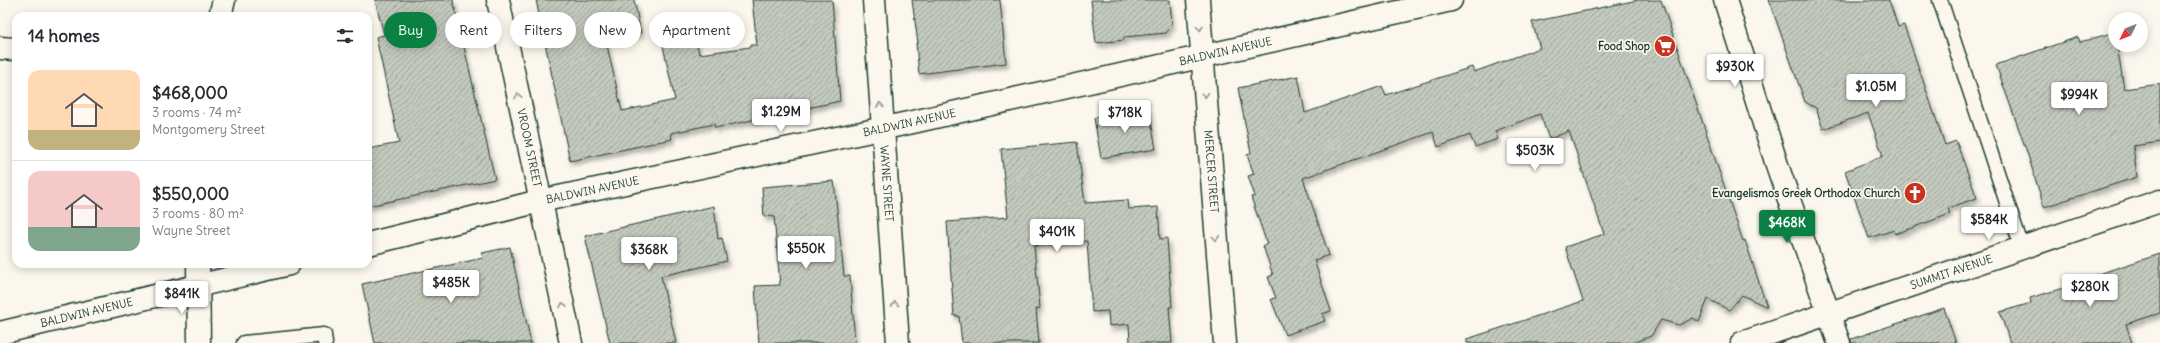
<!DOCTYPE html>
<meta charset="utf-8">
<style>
:root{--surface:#fff;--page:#f7f7f7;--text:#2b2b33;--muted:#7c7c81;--line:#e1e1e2;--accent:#0b8043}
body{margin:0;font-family:Delius,sans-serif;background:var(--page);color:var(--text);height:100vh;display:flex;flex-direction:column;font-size:15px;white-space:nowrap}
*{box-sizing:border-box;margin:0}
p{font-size:13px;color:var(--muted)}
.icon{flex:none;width:22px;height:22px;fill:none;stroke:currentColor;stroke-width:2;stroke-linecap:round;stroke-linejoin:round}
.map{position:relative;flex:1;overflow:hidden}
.side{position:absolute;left:12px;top:12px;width:360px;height:256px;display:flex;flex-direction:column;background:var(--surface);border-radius:12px;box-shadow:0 2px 10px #0003}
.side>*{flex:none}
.hud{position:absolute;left:384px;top:12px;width:380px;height:36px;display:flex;gap:8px}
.needle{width:26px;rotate:227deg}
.tools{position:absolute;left:2108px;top:12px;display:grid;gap:8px}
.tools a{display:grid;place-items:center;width:40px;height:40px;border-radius:50%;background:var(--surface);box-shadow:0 2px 10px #0003;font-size:20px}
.price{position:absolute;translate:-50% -34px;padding:0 9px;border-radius:4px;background:#fff;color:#222;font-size:13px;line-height:26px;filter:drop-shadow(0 1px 2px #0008)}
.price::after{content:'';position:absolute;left:50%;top:24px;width:12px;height:9px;margin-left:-6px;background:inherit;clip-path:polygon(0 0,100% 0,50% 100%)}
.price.selected{background:var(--accent);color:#fff}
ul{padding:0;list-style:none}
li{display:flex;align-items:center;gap:12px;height:100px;padding:0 16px}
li+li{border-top:1px solid var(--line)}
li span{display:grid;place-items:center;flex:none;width:112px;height:80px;border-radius:12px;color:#555}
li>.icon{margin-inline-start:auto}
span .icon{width:48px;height:48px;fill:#fffc;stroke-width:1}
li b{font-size:17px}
h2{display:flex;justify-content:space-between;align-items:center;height:48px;padding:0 16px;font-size:17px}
.pill{padding:0 14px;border-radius:18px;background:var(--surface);box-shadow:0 2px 10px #0003;font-size:14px;line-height:36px}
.pill.selected{background:var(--accent);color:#fff}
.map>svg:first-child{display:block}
.building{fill:url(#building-hatch);stroke:#1f3d34;filter:url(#shadow)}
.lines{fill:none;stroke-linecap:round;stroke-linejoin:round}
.lane-casing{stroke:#1f3d34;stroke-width:17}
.street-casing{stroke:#1f3d34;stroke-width:25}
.secondary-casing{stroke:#1f3d34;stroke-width:25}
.lane{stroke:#fbf7ec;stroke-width:14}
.street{stroke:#fbf7ec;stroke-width:22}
.secondary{stroke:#fbf7ec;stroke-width:22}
.oneway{stroke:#8d9a90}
.labels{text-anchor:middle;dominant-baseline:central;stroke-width:3.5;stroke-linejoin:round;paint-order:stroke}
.poi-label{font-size:11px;font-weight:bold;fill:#1f3d34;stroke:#fbf7ec;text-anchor:end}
.street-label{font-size:11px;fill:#1f3d34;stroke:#fbf7ec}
</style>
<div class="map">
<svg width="2160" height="343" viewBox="0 0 2160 343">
<defs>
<pattern id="building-hatch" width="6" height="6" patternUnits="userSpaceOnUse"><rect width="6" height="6" fill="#c4c9be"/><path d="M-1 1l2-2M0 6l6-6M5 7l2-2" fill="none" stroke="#9fa49b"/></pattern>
<filter id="shadow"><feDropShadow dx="2.5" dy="4.5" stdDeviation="2" flood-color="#0004"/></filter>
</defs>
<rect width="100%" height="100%" fill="#fbf7ec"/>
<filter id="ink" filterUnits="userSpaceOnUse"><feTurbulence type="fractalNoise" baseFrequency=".025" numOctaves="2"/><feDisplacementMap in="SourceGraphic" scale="8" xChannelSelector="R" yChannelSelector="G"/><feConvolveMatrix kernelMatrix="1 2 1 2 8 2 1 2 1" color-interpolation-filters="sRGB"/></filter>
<g filter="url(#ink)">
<g class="building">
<polygon points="375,0 453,0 495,179 368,206 368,149 399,143 376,37 384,35"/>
<polygon points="536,0 634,0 641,33 606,41 622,111 675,100 663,46 696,39 699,54 750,47 750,45 757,45 752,0 832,0 840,101 715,128 714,124 671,133 672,139 570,161"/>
<polygon points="912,0 1000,0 1006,63 919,74 916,43 918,43"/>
<polygon points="1091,0 1170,0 1172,25 1166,33 1124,37 1124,40 1096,43"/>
<polygon points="1638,0 1661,0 1743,241 1745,240 1767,307 1742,295 1729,310 1708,299 1699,322 1693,318 1679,325 1661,320 1651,336 1632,343 1467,343 1467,339 1583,301 1565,247 1604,234 1569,131 1549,139 1540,114 1495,131 1498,139 1475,147 1470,135 1438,147 1433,132 1303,178 1329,255 1314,260 1331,311 1322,314 1325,321 1285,335 1271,299 1276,298 1268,277 1273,275 1263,246 1267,244 1251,197 1255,196 1248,176 1254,174 1247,155 1251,153 1238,88 1298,76 1305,113 1382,86 1386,95 1472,67 1474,72 1540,48 1532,22"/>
<polygon points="1769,0 1889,0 1898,27 1904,25 1945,145 1956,141 1977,198 1948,208 1950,214 1895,234 1894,230 1869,238 1845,171 1883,156 1868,113 1823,129 1816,108 1805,102"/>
<polygon points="2115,32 2115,45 2117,45 2124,89 2160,84 2160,142 2133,146 2137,177 2044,207 2027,152 1996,65 2078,37 2080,42"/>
<polygon points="1149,109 1156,149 1101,158 1094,118"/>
<polygon points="1077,142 1085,203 1128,200 1129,209 1158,207 1160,239 1167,238 1172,307 1169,307 1172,343 1130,343 1129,324 1109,326 1108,311 1092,312 1087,241 1034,246 1040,308 1036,309 1039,343 962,343 959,316 954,316 947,222 1008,217 1001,149"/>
<polygon points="834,181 844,276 850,276 855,343 759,343 755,286 780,285 774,216 764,217 762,187"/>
<polygon points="714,206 718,239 722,238 727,261 661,276 676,343 610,343 585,236"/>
<polygon points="510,247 531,343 375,343 362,284 483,258 482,253"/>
<polygon points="2160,254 2160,313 2126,324 2132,343 2010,343 2000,312 2031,303 2030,298 2093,279 2092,276"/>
<polygon points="1944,308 1956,343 1851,343 1851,339"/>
</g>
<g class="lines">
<g class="lane-casing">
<g id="lane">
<polyline points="1940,0 2022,248"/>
<polyline points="244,343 324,335 325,343"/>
</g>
</g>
<g class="street-casing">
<g id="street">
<path id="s1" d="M 498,0 L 571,343"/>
<path id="s2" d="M 874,0 L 898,343"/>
<path id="s3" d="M 1198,0 L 1225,343"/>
<polyline points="220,16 224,0"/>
<polyline points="0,48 16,49"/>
<polyline points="198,264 199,343"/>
</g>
</g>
<g class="secondary-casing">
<g id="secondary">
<polyline points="1725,0 1777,165 1839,343"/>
<path id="s4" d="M 368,244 L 540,201 L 913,122 L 1451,0"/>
<path id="s5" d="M 0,333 L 289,264"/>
<path id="s6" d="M 1742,343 L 2160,201"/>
</g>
</g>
<use href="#lane" class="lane"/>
<use href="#street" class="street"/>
<use href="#secondary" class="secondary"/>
</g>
<defs><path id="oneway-chevron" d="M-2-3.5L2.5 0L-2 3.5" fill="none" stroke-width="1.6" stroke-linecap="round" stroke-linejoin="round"/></defs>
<g class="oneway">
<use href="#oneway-chevron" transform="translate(1200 28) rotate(85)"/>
<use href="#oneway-chevron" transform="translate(1205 95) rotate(86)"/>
<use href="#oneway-chevron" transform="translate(518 96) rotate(-102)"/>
<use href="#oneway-chevron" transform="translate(880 105) rotate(-94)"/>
<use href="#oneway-chevron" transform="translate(1216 238) rotate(85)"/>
<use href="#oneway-chevron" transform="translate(895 304) rotate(-94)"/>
<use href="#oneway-chevron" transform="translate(563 305) rotate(-102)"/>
</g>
</g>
<defs>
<g id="supermarket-disc" transform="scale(1.15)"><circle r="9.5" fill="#c8321e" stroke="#fbf7ec"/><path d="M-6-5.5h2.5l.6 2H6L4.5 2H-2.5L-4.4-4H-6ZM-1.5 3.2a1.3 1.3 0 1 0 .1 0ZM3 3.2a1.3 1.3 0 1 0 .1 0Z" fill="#fff"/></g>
<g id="church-disc" transform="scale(1.15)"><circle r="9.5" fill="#c8321e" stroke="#fbf7ec"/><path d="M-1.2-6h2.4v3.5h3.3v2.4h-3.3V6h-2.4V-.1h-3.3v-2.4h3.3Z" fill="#fff"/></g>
</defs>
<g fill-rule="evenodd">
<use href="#supermarket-disc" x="1665" y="46"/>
<use href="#church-disc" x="1915" y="193"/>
</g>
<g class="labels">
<g class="poi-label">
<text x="1650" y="46">Food Shop</text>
<text x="1900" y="193">Evangelismos Greek Orthodox Church</text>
</g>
<g class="street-label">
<text stroke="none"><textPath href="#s4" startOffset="879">BALDWIN AVENUE</textPath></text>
<text stroke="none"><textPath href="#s4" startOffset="555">BALDWIN AVENUE</textPath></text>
<text stroke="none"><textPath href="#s1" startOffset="151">VROOM STREET</textPath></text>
<text stroke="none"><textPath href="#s3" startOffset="172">MERCER STREET</textPath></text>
<text stroke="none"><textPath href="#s2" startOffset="184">WAYNE STREET</textPath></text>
<text stroke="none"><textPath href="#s4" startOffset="231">BALDWIN AVENUE</textPath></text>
<text stroke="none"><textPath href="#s6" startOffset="221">SUMMIT AVENUE</textPath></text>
<text stroke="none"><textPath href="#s5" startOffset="89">BALDWIN AVENUE</textPath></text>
</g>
</g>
</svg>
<div class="tools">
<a><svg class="needle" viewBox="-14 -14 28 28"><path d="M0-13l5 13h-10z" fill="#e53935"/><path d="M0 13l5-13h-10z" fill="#7c7c81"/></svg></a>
</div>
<b class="price" style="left:1735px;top:88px">$930K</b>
<b class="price" style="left:1876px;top:108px">$1.05M</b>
<b class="price" style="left:2079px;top:116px">$994K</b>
<b class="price" style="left:781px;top:133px">$1.29M</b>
<b class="price" style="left:1125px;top:134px">$718K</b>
<b class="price" style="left:1535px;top:172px">$503K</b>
<b class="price" style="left:1989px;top:241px">$584K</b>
<b class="price selected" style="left:1787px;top:244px">$468K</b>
<b class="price" style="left:1057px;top:253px">$401K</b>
<b class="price" style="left:806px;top:270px">$550K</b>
<b class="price" style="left:649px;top:271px">$368K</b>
<b class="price" style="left:451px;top:304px">$485K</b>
<b class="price" style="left:2090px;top:308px">$280K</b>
<b class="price" style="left:182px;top:315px">$841K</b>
<div class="hud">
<a class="pill selected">Buy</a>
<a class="pill">Rent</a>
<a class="pill">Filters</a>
<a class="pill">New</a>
<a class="pill">Apartment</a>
</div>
<section class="side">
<h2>14 homes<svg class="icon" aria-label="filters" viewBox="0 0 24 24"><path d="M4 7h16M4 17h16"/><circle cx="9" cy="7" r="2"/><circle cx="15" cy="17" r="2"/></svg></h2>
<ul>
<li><span style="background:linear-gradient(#ffd9b3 75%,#c2b280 0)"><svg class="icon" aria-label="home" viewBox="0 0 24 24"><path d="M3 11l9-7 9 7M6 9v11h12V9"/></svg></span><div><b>$468,000</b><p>3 rooms · 74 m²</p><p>Montgomery Street</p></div></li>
<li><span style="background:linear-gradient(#f6c9c9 70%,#7fa58c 0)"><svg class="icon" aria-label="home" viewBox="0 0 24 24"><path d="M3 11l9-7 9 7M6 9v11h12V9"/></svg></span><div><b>$550,000</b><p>3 rooms · 80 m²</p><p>Wayne Street</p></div></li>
</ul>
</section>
</div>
